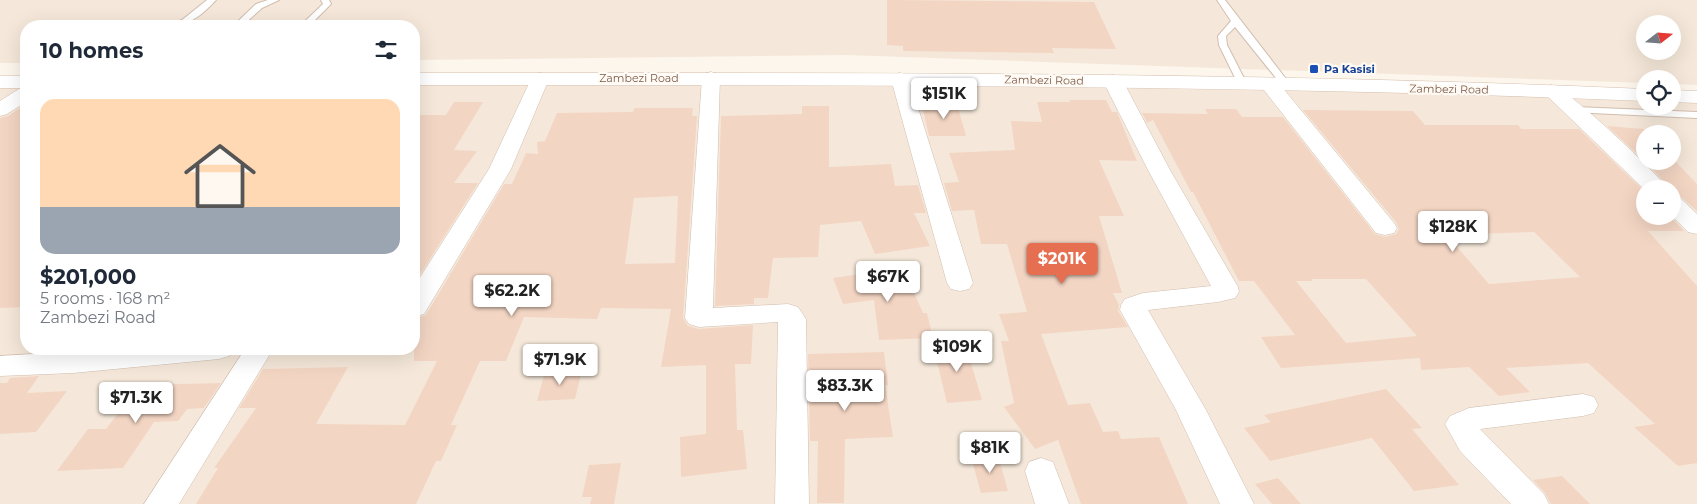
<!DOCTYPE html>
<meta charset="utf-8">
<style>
:root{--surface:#fff;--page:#f2f2f3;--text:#1f2937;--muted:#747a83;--line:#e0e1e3;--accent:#e76f51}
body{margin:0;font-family:Montserrat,sans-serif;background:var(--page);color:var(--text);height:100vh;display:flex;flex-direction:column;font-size:19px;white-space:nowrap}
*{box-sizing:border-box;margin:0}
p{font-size:16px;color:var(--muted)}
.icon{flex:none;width:28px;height:28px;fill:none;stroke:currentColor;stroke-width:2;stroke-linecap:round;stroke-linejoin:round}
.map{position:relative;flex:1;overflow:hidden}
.drawer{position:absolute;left:20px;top:20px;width:400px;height:335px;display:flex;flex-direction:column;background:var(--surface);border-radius:20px;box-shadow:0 5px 20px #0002}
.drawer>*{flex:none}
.needle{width:32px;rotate:73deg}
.tools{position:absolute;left:1636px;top:15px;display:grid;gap:10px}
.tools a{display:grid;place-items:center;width:45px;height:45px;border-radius:50%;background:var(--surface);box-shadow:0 5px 20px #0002;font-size:25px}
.price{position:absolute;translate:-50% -42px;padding:0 11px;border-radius:5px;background:#fff;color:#222;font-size:16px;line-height:32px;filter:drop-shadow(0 1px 2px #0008)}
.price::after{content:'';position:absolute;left:50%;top:30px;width:15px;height:11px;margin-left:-8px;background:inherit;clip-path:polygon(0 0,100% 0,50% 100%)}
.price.on{background:var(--accent);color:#fff}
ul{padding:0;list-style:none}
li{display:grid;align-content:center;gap:10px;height:265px;padding:0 20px}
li+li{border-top:1px solid var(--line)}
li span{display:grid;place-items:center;height:155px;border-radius:15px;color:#555}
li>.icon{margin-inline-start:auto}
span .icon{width:90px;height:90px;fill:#fffc;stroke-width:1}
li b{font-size:21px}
h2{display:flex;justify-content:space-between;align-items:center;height:60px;padding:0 20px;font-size:21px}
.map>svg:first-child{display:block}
.residential{fill:#f5e8da;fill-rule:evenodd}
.building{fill:#f3d5c3;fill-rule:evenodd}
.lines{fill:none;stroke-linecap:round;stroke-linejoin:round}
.lane-casing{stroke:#d1beb0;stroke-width:2}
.street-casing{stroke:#d1beb0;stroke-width:1}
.secondary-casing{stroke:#d6c0b0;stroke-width:1}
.lane{fill:#fff;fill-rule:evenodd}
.street{fill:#fff;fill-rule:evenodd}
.secondary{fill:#fff;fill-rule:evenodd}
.transit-dot{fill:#1a4fb4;stroke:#fffaf3;stroke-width:2}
.labels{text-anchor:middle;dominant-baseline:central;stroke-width:4.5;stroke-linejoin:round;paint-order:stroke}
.far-transit-label{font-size:11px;font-weight:bold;fill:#164399;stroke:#fffaf3;text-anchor:start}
.far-street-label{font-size:11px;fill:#7a5c4d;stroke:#fffaf3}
</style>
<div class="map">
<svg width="1697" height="504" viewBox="0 0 1697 504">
<rect width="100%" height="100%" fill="#fdf6ec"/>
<g class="residential">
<path d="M 0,0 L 1697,0 L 1697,85 L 1673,84 L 1672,79 L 1645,79 L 1645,83 L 846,55 L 414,60 L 414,26 L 26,26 L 26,63 L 0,63 ZM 1645,24 L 1672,24 L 1672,51 L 1645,51 Z"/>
<path d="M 892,81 L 1645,97 L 1645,106 L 1672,106 L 1673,99 L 1697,100 L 1697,504 L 0,504 L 0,84 L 26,84 L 26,349 L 414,349 L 414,83 ZM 1645,134 L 1672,134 L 1672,161 L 1645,161 ZM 1645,189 L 1672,189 L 1672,216 L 1645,216 Z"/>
</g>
<g class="building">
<polygon points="887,0 1094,2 1116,49 1052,48 1054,53 903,51 903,46 887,45"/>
<polygon points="1069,100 1106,100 1112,112 1117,112 1137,161 1099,160 1124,216 1099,216 1122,293 1113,293 1119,305 1118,311 1128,327 1041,334 1068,405 1090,403 1103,432 1118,431 1121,439 1159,437 1188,504 1081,504 1058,440 1035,449 1004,407 1014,403 1001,341 1009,341 999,314 1027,312 1007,244 981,244 974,210 952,211 944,183 959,182 949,153 1015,150 1011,121 1042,122 1037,102 1070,102"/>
<polygon points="454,102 483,102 454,150 477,151 454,183 478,183 414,284 414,115 446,115"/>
<polygon points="26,104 26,307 0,308 0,118 8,116"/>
<polygon points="957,104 966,136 929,136 922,105"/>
<polygon points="802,106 829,106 829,167 891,164 895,186 918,185 926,213 914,213 930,246 875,254 861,221 820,225 818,257 773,258 768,298 754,298 754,304 715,306 721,116 802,114"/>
<path d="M 634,108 L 693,108 L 692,116 L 697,116 L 683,318 L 688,326 L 699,329 L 753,325 L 751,364 L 735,364 L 737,430 L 743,430 L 747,469 L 681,477 L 680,437 L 706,434 L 706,365 L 661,367 L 671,309 L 601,308 L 597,319 L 524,317 L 506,361 L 480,361 L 451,425 L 457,425 L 441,461 L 436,461 L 416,504 L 196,504 L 218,468 L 214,468 L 256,408 L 239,408 L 263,369 L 348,367 L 316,424 L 405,425 L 437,361 L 414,361 L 414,319 L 426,315 L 504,184 L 512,184 L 526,153 L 538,154 L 537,142 L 545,141 L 557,113 L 633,112 ZM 678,196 L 675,263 L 625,264 L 634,198 Z"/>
<path d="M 1205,109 L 1236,109 L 1242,117 L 1283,117 L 1375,234 L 1385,237 L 1396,234 L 1399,229 L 1396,222 L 1303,110 L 1413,111 L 1425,125 L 1518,125 L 1521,129 L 1579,129 L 1645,192 L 1645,216 L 1670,216 L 1684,231 L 1648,231 L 1697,286 L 1697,463 L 1678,466 L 1634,427 L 1655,424 L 1588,363 L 1506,368 L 1530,392 L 1499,396 L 1469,367 L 1421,370 L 1420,358 L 1281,368 L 1261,337 L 1295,335 L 1254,281 L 1239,281 L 1193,192 L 1191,192 L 1153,120 L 1147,123 L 1142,113 L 1208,114 ZM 1534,232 L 1580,277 L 1489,284 L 1447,235 ZM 1311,279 L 1366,279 L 1417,336 L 1346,343 L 1296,281 L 1313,281 Z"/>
<polygon points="1607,126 1644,129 1649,134 1645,134 1645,161 1672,161 1672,158 1697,184 1697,211 1681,197 1672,194 1672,189 1670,189 1649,165"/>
<polygon points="903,268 923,313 927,313 933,338 879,340 874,300 843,304 833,278"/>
<polygon points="965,343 982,400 947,403 933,345"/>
<polygon points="884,352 888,385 885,385 893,437 845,439 844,503 817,503 818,441 810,441 808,354"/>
<polygon points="582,370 575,399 537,401 545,372"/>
<polygon points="39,376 27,393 67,391 36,432 0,434 0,383 7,383 10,378"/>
<polygon points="221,383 204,408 187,409 178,421 154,422 123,468 57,471 88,429 106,429 140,385"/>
<polygon points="1386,389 1422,428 1412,429 1459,485 1414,491 1372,438 1270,461 1244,428 1271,422 1264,415"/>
<polygon points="998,455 1008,491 981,493 971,457"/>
<polygon points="621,463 614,504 590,504 592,497 582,497 589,465"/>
<polygon points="1562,476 1590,504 1551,504 1545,493 1533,480"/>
<polygon points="1278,478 1301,504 1272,504 1255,484"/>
</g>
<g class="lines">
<g class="lane-casing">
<g id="lane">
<path d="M 207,0 L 216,0 C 203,14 189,26 170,26 L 182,20 Z"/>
<polygon points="268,0 279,0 262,8 242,26 233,26 256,4"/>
<polygon points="321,0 329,0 331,4 309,26 300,26 323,4"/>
<polygon points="1217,0 1225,0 1290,84 1290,88 1284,88 1235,27 1226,36 1227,45 1247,84 1242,87 1239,86 1219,45 1218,36 1231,21"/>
<polygon points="1575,107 1697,112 1697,118 1571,112 1570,110"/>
</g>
</g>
<g class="street-casing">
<g id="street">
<polygon points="711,72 718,74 720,78 713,308 788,304 798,307 806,319 809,504 775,504 778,322 699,327 689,324 685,318 702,78 704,74"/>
<polygon points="540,73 547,75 549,79 511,169 424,314 414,317 414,287 489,169 531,79 533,75"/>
<polygon points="900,73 907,75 909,79 973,283 969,289 960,291 951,289 947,283 891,79 893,75"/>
<polygon points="1113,75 1120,77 1123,81 1170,170 1238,287 1239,292 1235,298 1218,302 1148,310 1206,410 1254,504 1220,504 1176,410 1120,310 1121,305 1125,299 1143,293 1211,286 1148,170 1103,81 1106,77"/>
<polygon points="1270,79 1277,81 1394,223 1397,228 1394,233 1385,235 1376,233 1260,85 1263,81"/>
<path d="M 1552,85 C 1568,89 1657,173 1668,189 L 1645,190 L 1542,91 L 1545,87 Z"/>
<polygon points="26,87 26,102 7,114 0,116 0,101 19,89"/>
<polygon points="1672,196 1680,198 1697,214 1697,234 1688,232 1672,216"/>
<polygon points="118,349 233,349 229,356 219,359 73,373 0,376 0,356"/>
<polygon points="245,349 273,349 179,504 144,504"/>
<polygon points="1583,394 1594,397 1598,405 1594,413 1583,416 1480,429 1544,494 1549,504 1511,504 1460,451 1445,424 1450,416 1469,408"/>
<polygon points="1041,458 1053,462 1069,504 1035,504 1025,471 1029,462"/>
</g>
</g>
<g class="secondary-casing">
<g id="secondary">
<path d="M 414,73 C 824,73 1235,71 1645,89 L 1645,101 C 1235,84 824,85 414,85 Z"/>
<rect x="0" y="76" width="26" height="12"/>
<polygon points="1672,90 1697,91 1697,103 1672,102"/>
</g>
</g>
<use href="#lane" class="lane"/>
<use href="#street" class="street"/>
<use href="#secondary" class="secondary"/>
</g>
<rect class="transit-dot" x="1309" y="64" width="10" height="10" rx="2.5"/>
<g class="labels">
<g class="far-transit-label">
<text x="1324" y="69">Pa Kasisi</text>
</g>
<g class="far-street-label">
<text x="639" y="78">Zambezi Road</text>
<text transform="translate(1044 80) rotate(1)">Zambezi Road</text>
<text transform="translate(1449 89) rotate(1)">Zambezi Road</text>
</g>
</g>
</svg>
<div class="tools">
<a><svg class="needle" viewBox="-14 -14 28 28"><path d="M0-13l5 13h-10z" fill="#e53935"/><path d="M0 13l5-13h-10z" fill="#747a83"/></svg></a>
<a><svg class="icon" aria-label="locate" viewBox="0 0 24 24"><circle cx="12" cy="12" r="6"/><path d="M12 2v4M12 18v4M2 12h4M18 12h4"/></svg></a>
<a>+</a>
<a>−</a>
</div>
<b class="price" style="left:944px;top:120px">$151K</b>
<b class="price" style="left:1453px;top:253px">$128K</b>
<b class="price on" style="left:1062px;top:285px">$201K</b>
<b class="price" style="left:888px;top:303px">$67K</b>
<b class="price" style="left:512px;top:317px">$62.2K</b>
<b class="price" style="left:957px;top:373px">$109K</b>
<b class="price" style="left:560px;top:386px">$71.9K</b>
<b class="price" style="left:845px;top:412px">$83.3K</b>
<b class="price" style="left:136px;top:424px">$71.3K</b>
<b class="price" style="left:990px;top:474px">$81K</b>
<section class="drawer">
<h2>10 homes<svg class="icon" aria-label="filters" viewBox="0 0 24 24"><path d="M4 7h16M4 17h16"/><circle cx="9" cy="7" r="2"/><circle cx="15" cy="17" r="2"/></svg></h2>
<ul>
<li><span style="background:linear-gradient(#ffd9b3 70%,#9aa5b1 0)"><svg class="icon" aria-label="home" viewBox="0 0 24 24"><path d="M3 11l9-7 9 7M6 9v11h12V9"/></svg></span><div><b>$201,000</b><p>5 rooms · 168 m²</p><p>Zambezi Road</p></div></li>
</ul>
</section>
</div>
